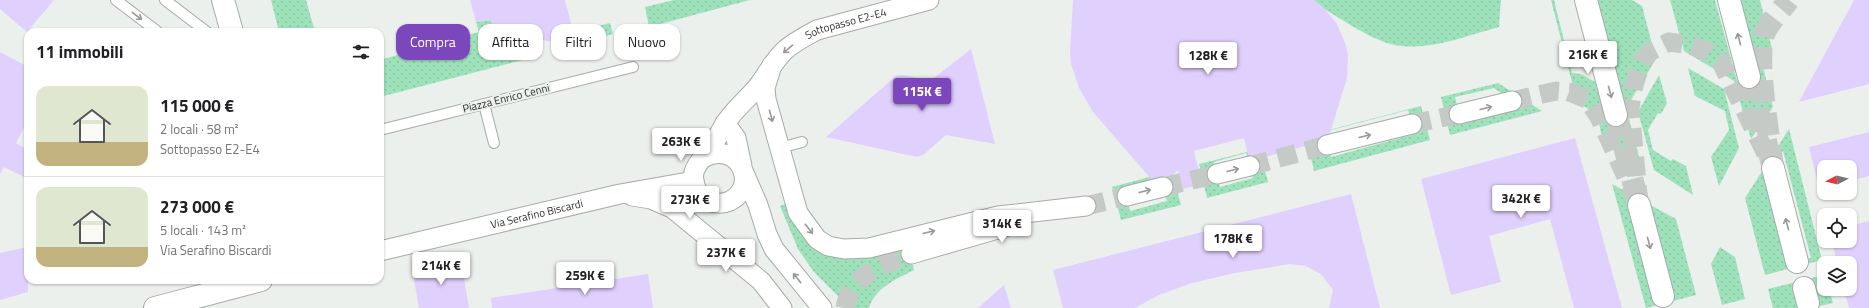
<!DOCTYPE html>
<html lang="it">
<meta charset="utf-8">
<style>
:root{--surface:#fff;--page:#f2f2f2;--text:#202124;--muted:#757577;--line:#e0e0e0;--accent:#7c46bd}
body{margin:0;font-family:"Titillium Web",sans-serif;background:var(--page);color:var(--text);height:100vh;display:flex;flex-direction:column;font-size:15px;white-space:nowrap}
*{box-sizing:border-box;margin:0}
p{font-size:13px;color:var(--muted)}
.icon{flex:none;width:22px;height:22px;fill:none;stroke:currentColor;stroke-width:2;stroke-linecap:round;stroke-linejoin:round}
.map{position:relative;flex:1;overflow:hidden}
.drawer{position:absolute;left:24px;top:28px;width:360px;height:256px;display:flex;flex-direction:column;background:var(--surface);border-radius:12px;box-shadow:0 1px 3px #0004}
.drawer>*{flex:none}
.banner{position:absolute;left:396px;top:24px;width:380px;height:36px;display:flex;gap:8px}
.needle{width:26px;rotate:263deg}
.tools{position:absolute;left:1817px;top:160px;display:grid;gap:8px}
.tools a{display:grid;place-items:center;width:40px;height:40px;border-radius:8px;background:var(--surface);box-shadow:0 1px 3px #0004;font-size:20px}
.price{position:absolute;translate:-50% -34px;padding:0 9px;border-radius:4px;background:#fff;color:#222;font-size:13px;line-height:26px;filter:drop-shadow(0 1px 2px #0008)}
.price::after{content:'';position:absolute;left:50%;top:24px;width:12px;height:9px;margin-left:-6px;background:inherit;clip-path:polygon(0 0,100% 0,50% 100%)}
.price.on{background:var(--accent);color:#fff}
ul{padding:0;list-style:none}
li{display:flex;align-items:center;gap:12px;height:100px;padding:0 12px}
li+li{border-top:1px solid var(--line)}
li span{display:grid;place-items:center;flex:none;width:112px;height:80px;border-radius:12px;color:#555}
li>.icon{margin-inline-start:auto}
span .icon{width:48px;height:48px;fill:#fffc;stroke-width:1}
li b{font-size:17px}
h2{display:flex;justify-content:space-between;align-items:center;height:48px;padding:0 12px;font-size:17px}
.tag{padding:0 14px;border-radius:12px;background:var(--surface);box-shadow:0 1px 3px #0004;font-size:14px;line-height:36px}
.tag.on{background:var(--accent);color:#fff}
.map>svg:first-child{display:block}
.green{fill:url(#green-dots);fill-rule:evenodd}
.building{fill:#e0d0fe}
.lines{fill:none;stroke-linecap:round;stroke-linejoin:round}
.minor-tunnel{stroke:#c6cac7;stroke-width:19;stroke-dasharray:19 10;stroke-linecap:butt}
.tertiary-tunnel{stroke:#c6cac7;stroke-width:22;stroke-dasharray:22 11;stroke-linecap:butt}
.secondary-tunnel{stroke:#c6cac7;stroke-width:22;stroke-dasharray:22 11;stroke-linecap:butt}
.service-casing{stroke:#a6aba8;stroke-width:12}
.minor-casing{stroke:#a6aba8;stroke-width:21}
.secondary-casing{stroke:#a6aba8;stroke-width:24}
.service{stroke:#fff;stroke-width:10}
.minor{stroke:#fff;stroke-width:19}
.secondary{stroke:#fff;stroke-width:22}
.oneway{stroke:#989898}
.labels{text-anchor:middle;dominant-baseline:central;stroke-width:4;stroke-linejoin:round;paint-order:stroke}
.street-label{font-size:11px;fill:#303230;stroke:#ebf0ed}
</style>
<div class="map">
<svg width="1869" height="308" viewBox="0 0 1869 308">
<defs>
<pattern id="green-dots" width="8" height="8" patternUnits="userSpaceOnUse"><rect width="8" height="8" fill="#9ee2bb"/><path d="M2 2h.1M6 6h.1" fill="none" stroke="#88c2a1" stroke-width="1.8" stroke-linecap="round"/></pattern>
</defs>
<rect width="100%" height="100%" fill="#ebf0ed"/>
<g class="green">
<polygon points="271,0 306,0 315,32 279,32"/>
<polygon points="674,0 750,0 649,27 645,7"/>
<path d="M 1310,0 L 1501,0 L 1499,27 C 1465,36 1426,53 1391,44 C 1367,38 1332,13 1310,0 Z"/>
<polygon points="1551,0 1554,0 1572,73 1581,74 1595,82 1602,107 1626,121 1595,0 1632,0 1642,6 1656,59 1626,108 1643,171 1603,142 1597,114 1577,102"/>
<polygon points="1670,0 1715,0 1740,92 1754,68 1736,0 1760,0 1772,49 1763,67 1773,107 1751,139 1734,81 1684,51"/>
<polygon points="491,20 496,37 528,40 531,48 526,59 380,97 380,60 479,32 476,22"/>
<polygon points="610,23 613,34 576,43 573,32"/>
<polygon points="1688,68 1724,89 1739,148 1719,186 1711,157 1729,130 1725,111 1695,96"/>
<polygon points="1659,75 1667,103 1661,114 1658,113 1648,130 1653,150 1671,161 1673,159 1686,166 1693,195 1654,170 1638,112"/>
<path d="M 1498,83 L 1542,111 L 1450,135 L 1441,97 ZM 1494,88 L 1523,108 L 1461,122 L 1455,97 Z"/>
<path d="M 1421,106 L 1430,140 L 1314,171 L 1306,136 ZM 1408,110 L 1415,134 L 1331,157 L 1324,132 Z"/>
<path d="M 1789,129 L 1822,260 L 1765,275 L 1745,198 ZM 1783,151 L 1811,258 L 1789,264 L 1766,180 Z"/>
<path d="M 1259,149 L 1268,182 L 1207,198 L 1199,164 ZM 1246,153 L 1253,178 L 1220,187 L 1214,162 Z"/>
<path d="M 1172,171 L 1181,205 L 1121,220 L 1112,187 ZM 1161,177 L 1167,201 L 1130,211 L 1124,187 Z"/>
<path d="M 1612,184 L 1676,219 L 1696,295 L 1646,308 ZM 1626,201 L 1652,209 L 1673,293 L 1653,298 Z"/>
<path d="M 788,203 L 823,251 L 908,243 L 914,270 C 896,279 875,288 869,308 L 850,308 L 814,272 L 798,249 L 780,206 Z"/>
<polygon points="1720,247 1735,257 1745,299 1722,305 1711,264"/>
<path d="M 1824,275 L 1824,289 L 1829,289 L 1833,303 L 1812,308 L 1773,308 L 1768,289 ZM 1815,285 L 1819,300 L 1797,305 L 1793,290 Z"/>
</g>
<g class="building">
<polygon points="0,0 54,0 27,32 0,9"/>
<polygon points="470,0 565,0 576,43 496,37 491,20 476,22"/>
<polygon points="1073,0 1314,0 1323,7 1337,24 1345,43 1348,54 1347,78 1330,133 1320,137 1316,143 1258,159 1253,156 1248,155 1244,138 1194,151 1202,184 1183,189 1178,170 1169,178 1161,176 1151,179 1093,112 1079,88 1071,64 1070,51"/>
<polygon points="1854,0 1869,0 1869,84 1799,102"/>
<polygon points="971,49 995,144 946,135 923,155 917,157 826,137 896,76 903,75 930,81"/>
<polygon points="0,52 28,67 28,120 16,143 28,150 28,179 4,167 0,174"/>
<polygon points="1869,132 1869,176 1850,181 1850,167 1824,167 1824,187 1819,188 1809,147"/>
<polygon points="1575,138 1622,308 1574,308 1550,219 1489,236 1501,282 1451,295 1421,179"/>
<polygon points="1351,194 1380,308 1329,308 1333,290 1321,274 1306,266 1290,264 1235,273 1192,283 1159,295 1135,308 1063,308 1053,270"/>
<polygon points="1869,221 1869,308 1849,308 1844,289 1850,289 1850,263 1837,263 1832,241 1850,241 1850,226"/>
<polygon points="28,247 28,292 0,300 0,253"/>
<polygon points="461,261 469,308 419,308 412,269"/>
<polygon points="648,274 653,308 492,308 491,298"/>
<polygon points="1004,285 1011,308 978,308"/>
</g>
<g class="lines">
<g class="minor-tunnel">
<polyline points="1512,101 1556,91 1569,92 1587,99 1599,117 1633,192"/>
<polyline points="1412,124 1459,114"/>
<polyline points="1250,166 1327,145"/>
<polyline points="1163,187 1217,174"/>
<polyline points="1639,205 1630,108 1634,85 1642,61 1651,51 1669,42 1690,45 1704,50 1721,62 1773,168"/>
<polyline points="1086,206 1127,196"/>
<path d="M 845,308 C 850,275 883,265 911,254"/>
</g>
<path class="tertiary-tunnel" d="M 1773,168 C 1770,139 1754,55 1765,32 C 1771,20 1781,10 1789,0"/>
<g class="secondary-tunnel">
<polyline points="1749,77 1773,168"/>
<polyline points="1616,115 1639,205"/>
</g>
<g class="service-casing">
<g id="service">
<polyline points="116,0 158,32"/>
<polyline points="165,0 207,32"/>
<polyline points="484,104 494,143"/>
<polyline points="380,130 633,67"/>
<polyline points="780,148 802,142"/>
</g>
</g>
<g class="minor-casing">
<g id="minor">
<polyline points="772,65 765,88 766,99 798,213 817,239 828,246 844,249 869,248 998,216 1086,206"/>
<polyline points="1459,114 1512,101"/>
<polyline points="725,123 736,138 742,166"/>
<polyline points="1327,145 1412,124"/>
<path id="s1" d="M 703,158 C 737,139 761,185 730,201 C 723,204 714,204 707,200 C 697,195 692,183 694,172 C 697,162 706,155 711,147 C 717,140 720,131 725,124 C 734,109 749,98 759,85 C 767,74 774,61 784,51 C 794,42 806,36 817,30 L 929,0"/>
<polyline points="744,173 758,205 767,234 774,249 822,308"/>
<polyline points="1217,174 1250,166"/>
<polyline points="632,196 651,199 672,208 761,281 782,308"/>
<polyline points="1127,196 1163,187"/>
<path id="s2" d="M 380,251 L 620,194 L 694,181"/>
<polyline points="911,254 1015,224"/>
</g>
</g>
<g class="secondary-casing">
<g id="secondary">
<polyline points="223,0 232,32"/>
<polyline points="1586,0 1616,115"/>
<polyline points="1729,0 1749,77"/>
<polyline points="1773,168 1797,262"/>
<polyline points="1639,205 1663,296"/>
<polyline points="1804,288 1808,303"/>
<polyline points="155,308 261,280"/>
</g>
</g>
<use href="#service" class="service"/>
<use href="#minor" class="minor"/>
<use href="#secondary" class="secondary"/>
</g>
<defs><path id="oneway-shaft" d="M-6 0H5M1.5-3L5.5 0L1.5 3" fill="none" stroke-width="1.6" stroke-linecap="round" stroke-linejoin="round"/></defs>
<g class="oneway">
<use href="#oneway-shaft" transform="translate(137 16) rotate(37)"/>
<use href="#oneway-shaft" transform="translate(1739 39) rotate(-105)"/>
<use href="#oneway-shaft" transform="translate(788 49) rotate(140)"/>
<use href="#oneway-shaft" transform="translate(1610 92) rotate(75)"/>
<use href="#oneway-shaft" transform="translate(1486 108) rotate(-14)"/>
<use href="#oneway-shaft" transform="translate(771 116) rotate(75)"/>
<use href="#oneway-shaft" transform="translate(1365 136) rotate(-14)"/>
<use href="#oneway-shaft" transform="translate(1233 170) rotate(-14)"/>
<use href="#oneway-shaft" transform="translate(1145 191) rotate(-14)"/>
<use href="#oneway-shaft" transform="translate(1787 224) rotate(-105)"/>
<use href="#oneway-shaft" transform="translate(809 229) rotate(52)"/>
<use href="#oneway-shaft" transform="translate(929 232) rotate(-14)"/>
<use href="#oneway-shaft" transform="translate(1649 243) rotate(75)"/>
<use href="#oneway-shaft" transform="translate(797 278) rotate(-129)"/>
</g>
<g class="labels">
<g class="street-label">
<text stroke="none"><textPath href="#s1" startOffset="361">Sottopasso E2-E4</textPath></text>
<text transform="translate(506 98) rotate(-14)">Piazza Enrico Cenni</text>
<text stroke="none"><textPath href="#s2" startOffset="161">Via Serafino Biscardi</textPath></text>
</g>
</g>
</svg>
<div class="tools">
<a><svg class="needle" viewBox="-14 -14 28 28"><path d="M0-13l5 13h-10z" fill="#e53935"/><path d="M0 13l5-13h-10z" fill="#757577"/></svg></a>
<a><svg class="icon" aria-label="locate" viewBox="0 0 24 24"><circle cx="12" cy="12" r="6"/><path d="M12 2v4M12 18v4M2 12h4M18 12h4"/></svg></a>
<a><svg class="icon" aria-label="layers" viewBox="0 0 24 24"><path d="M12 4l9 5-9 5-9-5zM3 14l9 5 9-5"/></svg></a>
</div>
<b class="price" style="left:1588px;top:75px">216K €</b>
<b class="price" style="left:1208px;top:76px">128K €</b>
<b class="price on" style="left:922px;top:112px">115K €</b>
<b class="price" style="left:681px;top:162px">263K €</b>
<b class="price" style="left:1521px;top:219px">342K €</b>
<b class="price" style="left:690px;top:220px">273K €</b>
<b class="price" style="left:1002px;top:244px">314K €</b>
<b class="price" style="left:1233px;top:259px">178K €</b>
<b class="price" style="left:726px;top:273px">237K €</b>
<b class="price" style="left:441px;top:286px">214K €</b>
<b class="price" style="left:585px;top:296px">259K €</b>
<div class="banner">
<a class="tag on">Compra</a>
<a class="tag">Affitta</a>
<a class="tag">Filtri</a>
<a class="tag">Nuovo</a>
</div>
<section class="drawer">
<h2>11 immobili<svg class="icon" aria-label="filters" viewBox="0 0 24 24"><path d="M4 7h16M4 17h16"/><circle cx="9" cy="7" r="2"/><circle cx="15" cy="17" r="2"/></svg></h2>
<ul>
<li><span style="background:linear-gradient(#dfe7d0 70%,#c2b280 0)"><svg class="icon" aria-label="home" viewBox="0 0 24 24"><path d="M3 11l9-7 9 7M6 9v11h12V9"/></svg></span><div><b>115 000 €</b><p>2 locali · 58 m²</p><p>Sottopasso E2-E4</p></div></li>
<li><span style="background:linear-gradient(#dfe7d0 75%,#c2b280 0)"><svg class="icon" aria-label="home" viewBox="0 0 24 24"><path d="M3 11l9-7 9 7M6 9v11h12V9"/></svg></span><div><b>273 000 €</b><p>5 locali · 143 m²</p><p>Via Serafino Biscardi</p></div></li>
</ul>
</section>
</div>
